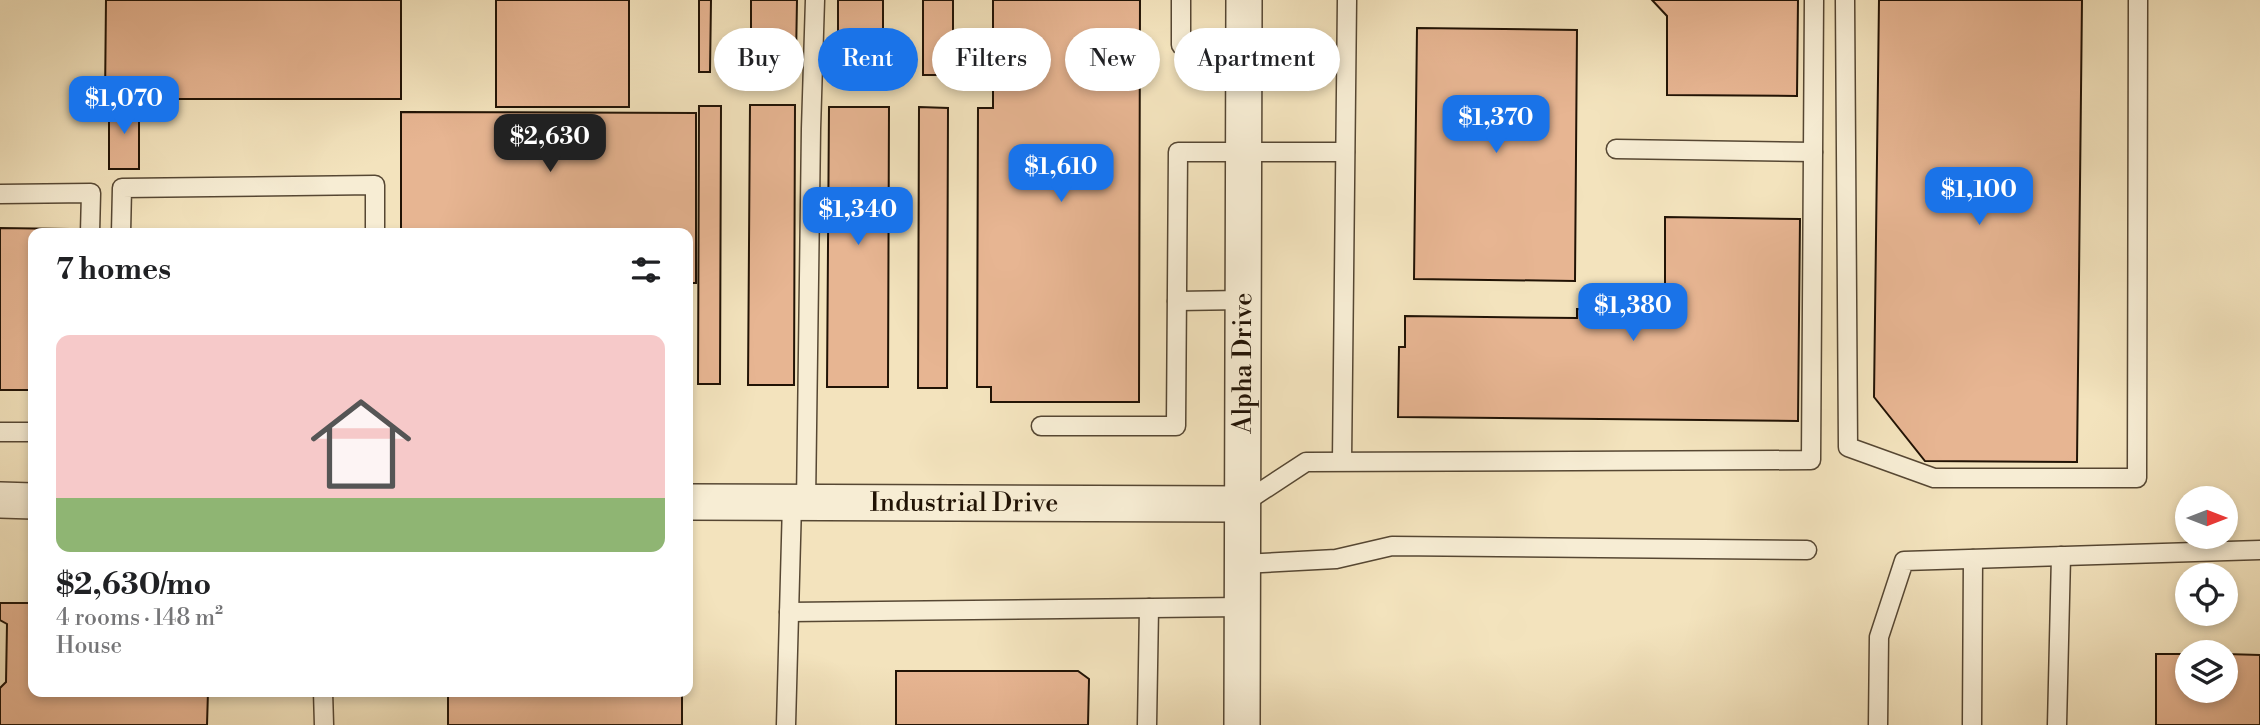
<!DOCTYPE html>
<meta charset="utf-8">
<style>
:root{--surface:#fff;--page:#f6f6f6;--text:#202124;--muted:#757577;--accent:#1a73e8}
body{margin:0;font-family:"Libre Bodoni",serif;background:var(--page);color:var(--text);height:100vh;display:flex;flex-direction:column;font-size:26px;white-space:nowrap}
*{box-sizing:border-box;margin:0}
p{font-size:23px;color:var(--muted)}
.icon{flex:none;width:38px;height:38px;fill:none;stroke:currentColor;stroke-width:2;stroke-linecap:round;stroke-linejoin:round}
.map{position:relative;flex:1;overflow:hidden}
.drawer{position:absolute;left:28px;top:228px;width:665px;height:469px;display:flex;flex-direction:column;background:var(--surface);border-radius:14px;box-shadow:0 4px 10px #0003}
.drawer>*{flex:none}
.top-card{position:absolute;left:714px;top:28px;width:665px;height:63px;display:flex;gap:14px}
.needle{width:46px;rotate:90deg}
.buttons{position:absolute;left:2175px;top:486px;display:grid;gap:14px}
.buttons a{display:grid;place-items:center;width:63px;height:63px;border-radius:50%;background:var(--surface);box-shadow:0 4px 10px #0003;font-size:35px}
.price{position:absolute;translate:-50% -60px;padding:0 16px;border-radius:14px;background:var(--accent);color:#fff;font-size:23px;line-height:46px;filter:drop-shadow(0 2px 4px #0008)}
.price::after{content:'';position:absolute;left:50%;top:42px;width:21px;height:16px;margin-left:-10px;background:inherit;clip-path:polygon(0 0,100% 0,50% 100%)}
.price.selected{background:#222;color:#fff}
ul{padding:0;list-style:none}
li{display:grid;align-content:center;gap:14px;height:371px;padding:0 28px}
li span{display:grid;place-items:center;height:217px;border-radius:14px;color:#555}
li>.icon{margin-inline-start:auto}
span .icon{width:126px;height:126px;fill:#fffc;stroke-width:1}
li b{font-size:30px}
h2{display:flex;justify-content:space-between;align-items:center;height:84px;padding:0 28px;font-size:30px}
.pill{padding:0 24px;border-radius:32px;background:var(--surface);box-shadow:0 4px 10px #0003;font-size:24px;line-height:63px}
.pill.selected{background:var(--accent);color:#fff}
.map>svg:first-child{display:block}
.building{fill:#e7b592;stroke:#211305;stroke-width:2}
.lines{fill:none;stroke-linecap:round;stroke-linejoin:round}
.lane-casing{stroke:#564733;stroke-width:21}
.street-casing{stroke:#564733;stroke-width:38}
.lane{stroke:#f7edd4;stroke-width:18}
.street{stroke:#f7edd4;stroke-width:35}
.labels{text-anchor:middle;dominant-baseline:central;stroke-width:7;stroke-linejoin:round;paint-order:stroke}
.street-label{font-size:26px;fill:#211305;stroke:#f7edd4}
</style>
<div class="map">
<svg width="2260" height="725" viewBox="0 0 2260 725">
<rect width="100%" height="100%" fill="#f3e3bd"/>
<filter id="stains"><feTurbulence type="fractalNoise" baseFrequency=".00286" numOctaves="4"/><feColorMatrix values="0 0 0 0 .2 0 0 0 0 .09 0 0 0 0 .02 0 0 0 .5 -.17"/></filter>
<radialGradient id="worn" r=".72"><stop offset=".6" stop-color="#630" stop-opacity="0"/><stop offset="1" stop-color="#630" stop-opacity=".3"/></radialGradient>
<g class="building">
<polygon points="106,0 401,0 401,99 105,99"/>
<rect x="496" y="0" width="133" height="107"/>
<polygon points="699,0 711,0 710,72 699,72"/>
<polygon points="751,0 797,0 796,58 751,58"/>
<rect x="838" y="0" width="45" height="75"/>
<rect x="923" y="0" width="30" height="75"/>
<polygon points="993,0 1140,0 1139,402 991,402 991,387 977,387 978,108 993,108"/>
<polygon points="1652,0 1798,0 1797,96 1667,95 1667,16"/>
<polygon points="1879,0 2082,0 2077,462 1925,461 1874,397"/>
<polygon points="1417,28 1577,30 1575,281 1414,279"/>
<rect x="109" y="104" width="30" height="65"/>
<polygon points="750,105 795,105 794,385 748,385"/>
<polygon points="699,106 721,106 720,384 698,384"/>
<polygon points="829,107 889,107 888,387 827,387"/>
<polygon points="919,107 948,108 947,388 918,388"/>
<polygon points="401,112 696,113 696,283 688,283 688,233 401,233"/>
<polygon points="1665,217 1800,219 1798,421 1398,417 1399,347 1405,347 1405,316 1577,318 1577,309 1650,310 1665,296"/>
<polygon points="0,228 69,229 69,233 33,233 33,390 0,390"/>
<polygon points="0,603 33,603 33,691 208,691 207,725 0,725 0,688 6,682 7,624 0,620"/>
<polygon points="688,613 692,616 691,659 688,661"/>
<polygon points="2156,654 2188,654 2188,691 2226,691 2226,654 2260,655 2260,725 2156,725"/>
<polygon points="896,671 1078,671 1089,679 1088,725 896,725"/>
<rect x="448" y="691" width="234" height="34"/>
</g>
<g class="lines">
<g class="lane-casing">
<g id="lane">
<polyline points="1181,0 1181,45"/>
<polyline points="1845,0 1848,447 1934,478 2137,478 2138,0"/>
<polyline points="1616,149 1813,152"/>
<polyline points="0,194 91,193 90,233"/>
<polyline points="121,233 122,188 375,185 375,233"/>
<polyline points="1177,301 1243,300"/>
<polyline points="1041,426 1176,426 1178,152 1345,152"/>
<polyline points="0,432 33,432"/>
<polyline points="1342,461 1347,0"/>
<polyline points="806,503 811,129 815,0"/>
<polyline points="1242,504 1306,462 1811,460 1814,0"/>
<polyline points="1242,564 1336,559 1392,546 1807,550"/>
<polyline points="789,612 1242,607"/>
<polyline points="323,691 324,725"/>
<polyline points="786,725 792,503"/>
<polyline points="1147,725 1149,608"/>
<polyline points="1878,725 1879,637 1904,561 2260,550"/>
<polyline points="1972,725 1973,559"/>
<polyline points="2057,725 2061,556"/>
</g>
</g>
<g class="street-casing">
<g id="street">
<polyline points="0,500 33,501"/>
<path id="s1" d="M 688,502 L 1242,504"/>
<path id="s2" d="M 1242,725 L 1244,0"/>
</g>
</g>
<use href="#lane" class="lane"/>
<use href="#street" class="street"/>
</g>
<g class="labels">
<g class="street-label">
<text stroke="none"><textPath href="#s2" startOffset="362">Alpha Drive</textPath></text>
<text stroke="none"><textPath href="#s1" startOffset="276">Industrial Drive</textPath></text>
</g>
</g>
<rect width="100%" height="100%" filter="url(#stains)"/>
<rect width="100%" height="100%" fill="url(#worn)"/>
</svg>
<div class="buttons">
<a><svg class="needle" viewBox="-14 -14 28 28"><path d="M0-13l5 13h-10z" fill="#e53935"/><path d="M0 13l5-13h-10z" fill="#757577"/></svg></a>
<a><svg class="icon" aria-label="locate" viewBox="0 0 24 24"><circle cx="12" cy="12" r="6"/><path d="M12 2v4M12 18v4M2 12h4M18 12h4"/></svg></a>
<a><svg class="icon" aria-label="layers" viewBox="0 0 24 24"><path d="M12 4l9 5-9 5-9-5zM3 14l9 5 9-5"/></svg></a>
</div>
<b class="price" style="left:124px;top:136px">$1,070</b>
<b class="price" style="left:1496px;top:155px">$1,370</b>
<b class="price selected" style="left:550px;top:174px">$2,630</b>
<b class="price" style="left:1061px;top:204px">$1,610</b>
<b class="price" style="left:1979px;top:227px">$1,100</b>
<b class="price" style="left:858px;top:247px">$1,340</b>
<b class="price" style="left:1633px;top:343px">$1,380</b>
<div class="top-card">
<a class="pill">Buy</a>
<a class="pill selected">Rent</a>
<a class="pill">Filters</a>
<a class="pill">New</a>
<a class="pill">Apartment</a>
</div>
<section class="drawer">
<h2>7 homes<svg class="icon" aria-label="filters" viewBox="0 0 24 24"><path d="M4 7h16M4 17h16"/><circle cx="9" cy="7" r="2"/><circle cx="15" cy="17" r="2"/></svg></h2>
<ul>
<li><span style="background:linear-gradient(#f6c9c9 75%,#8fb573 0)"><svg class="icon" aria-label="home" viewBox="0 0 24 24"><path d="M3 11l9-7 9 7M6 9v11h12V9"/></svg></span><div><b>$2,630/mo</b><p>4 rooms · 148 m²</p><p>House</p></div></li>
</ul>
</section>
</div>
